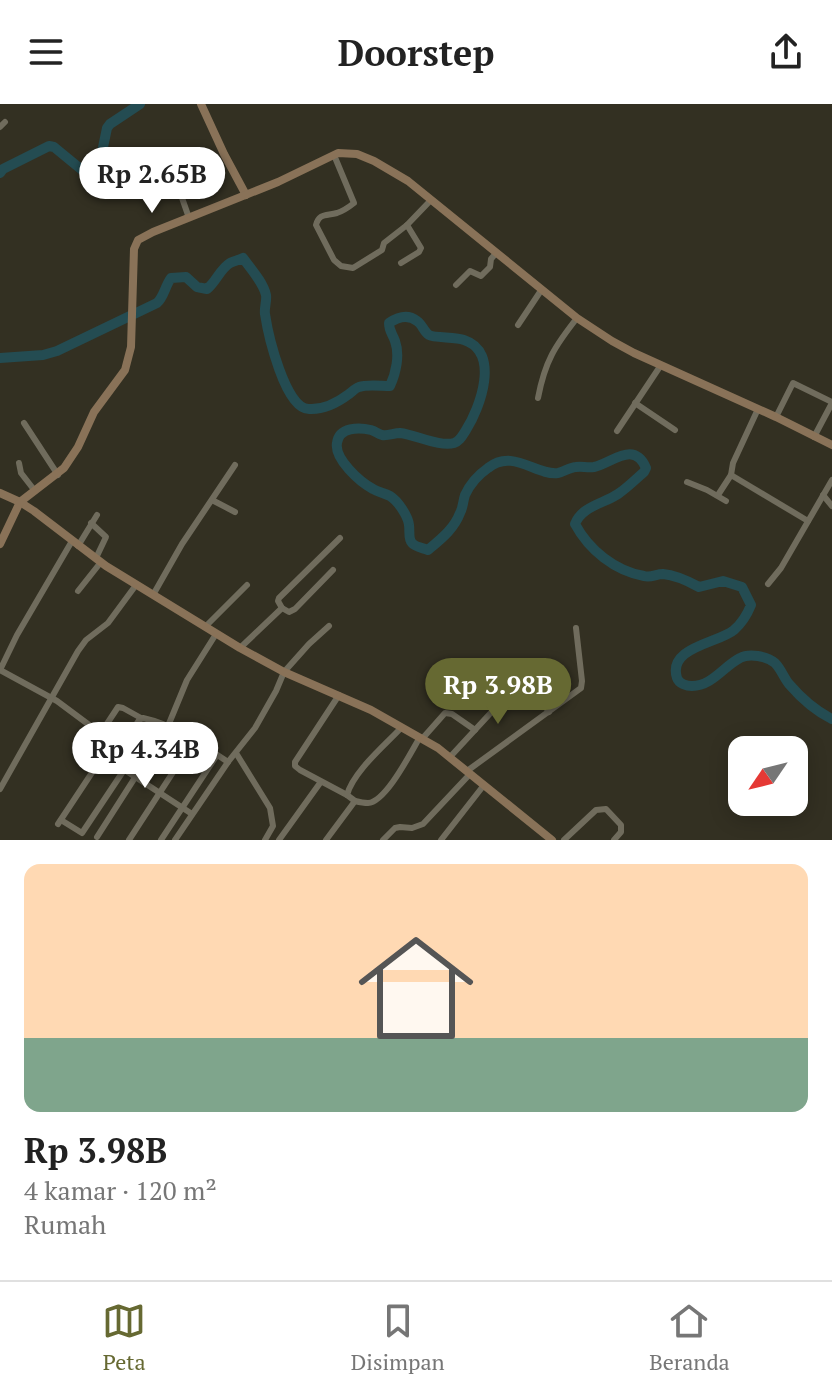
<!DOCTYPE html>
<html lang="id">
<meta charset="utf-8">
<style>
:root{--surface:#fff;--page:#f2f2f2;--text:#222;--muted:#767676;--line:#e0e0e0;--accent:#666932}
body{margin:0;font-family:"PT Serif",serif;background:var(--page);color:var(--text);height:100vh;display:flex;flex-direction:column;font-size:30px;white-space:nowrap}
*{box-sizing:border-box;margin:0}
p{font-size:26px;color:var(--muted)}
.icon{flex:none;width:44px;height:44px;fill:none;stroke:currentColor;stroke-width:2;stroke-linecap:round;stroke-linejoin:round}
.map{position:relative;height:736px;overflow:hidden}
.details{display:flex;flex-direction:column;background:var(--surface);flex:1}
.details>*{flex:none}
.needle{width:52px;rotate:235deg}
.fabs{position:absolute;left:728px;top:632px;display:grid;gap:16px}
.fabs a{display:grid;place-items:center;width:80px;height:80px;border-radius:16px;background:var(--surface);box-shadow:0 4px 20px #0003;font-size:40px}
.price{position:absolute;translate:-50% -68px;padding:0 18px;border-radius:28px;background:#fff;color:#222;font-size:26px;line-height:52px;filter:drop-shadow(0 2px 4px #0008)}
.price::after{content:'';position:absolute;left:50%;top:48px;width:24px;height:18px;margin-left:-12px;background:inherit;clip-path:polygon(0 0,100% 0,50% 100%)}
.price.selected{background:var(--accent);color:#fff}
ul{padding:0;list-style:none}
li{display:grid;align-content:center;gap:16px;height:424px;padding:0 24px}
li+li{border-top:2px solid var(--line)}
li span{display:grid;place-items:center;height:248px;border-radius:16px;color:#555}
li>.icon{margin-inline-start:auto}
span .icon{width:144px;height:144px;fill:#fffc;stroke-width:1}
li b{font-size:34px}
header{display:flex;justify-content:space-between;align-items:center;height:104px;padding:0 24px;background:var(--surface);font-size:36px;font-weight:700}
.tabs{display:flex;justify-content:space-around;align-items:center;height:112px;border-top:2px solid var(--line);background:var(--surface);font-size:22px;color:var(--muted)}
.tabs a{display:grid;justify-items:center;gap:4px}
.tabs .selected{color:var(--accent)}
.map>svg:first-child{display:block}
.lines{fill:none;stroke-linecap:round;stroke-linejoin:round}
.river{stroke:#244c52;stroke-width:10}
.street{stroke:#706c5d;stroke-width:6}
.secondary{stroke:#897258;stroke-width:8}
</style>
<header><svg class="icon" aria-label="menu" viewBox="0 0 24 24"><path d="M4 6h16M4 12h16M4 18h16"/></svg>Doorstep<svg class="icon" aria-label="share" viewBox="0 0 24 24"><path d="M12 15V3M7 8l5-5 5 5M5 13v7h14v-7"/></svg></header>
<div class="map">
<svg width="832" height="736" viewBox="0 0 832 736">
<rect width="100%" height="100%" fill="#333022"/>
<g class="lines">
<g class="river">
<polyline points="0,69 3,65 49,42 54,43 82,66 91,69 101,53 107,24 110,20 140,0"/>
<path d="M 0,254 L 43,251 L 57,247 L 157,199 C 164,193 165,182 171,174 L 186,173 L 197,183 L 207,185 C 216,178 220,165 230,159 C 234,157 239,156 243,154 C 251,165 263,178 266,191 C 267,197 264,204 265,210 C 268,230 285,305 309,305 C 324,306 337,299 349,290 C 352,288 355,284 359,283 C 367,280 381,282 390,282 C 396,269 400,251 395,237 C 392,229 389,227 389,219 C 398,213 408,210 417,217 C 422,220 424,228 429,231 C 434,234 456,233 464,236 C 501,248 480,304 466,326 C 462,332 460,337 454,339 C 440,343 416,331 400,329 C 394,329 388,332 382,331 C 378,330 375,327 371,326 C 359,323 339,323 337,339 C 334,355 360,378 373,385 C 378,388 384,389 390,392 C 398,397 408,412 409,421 C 410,427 408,435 412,439 C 415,443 423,444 428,446 C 441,435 454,425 460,409 C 463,404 463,397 465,391 C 470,380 478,371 488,364 C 513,344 536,372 558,369 C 564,368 570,363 576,363 C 582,362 587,364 594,363 C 612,359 634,336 646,364 L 644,368 C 636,375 627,384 618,390 C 603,400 582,402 575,420 C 589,446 615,467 644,472 C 651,474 656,470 663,470 C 676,471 688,477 699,483 L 723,477 L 742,483 L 751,501 C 747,511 742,519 734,526 C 719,539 667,543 677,574 C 679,580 687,582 692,582 C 712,582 724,562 740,554 C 749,549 767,552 775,559 C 781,565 784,574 789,580 C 801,594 816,607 832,615"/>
</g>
<g class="street">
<polyline points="0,23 5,18"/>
<path d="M 334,51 L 354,99 C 349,103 343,107 337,109 C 326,112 319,109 316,121 L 334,156 L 341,162 L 353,164 L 382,146 L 384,139 L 407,121 L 431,96"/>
<polyline points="173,68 189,114"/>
<polyline points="401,159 419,148 421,144 407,121"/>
<polyline points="456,181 470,167 481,172 490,163 491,155 496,149"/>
<polyline points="518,221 542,185"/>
<path d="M 538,294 C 545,257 555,242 577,214"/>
<polyline points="635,299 675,326"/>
<polyline points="776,313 793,279 832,298"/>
<polyline points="24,319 58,371"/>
<polyline points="617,327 661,261"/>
<polyline points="814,333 832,299"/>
<polyline points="19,359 21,369 35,387"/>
<polyline points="731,371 808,417"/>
<polyline points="687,378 707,386 726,397"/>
<polyline points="718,391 731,371 733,359 758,305"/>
<polyline points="823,391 832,402"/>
<polyline points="212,396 235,408"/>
<polyline points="91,419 106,433 96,454"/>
<polyline points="78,442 97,411"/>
<polyline points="768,480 781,464 832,376"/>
<polyline points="78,487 101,458"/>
<polyline points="153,491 182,440 235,361"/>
<polyline points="282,504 278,497 279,494 340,434"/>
<polyline points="282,504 289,508 295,505 333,466"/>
<polyline points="205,523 247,481"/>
<polyline points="240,544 282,504"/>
<polyline points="0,566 17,531 72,437"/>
<polyline points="0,566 57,597 100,629"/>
<polyline points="339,591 295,658 295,662 300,666 347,691"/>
<polyline points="141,614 123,604 118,603 91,644 192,710"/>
<polyline points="422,635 445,609 452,610 475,626"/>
<polyline points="236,649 270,704 273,722 265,736"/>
<polyline points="450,653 498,601 527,582 532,582 549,608"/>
<path d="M 112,658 L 139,616 L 143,614 C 175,621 202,641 228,658"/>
<polyline points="467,667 581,584 582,577 576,524"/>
<polyline points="0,685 78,547 86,536 108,519 136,481"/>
<path d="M 355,697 C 359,698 363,699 368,699 C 386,698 411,648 420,633"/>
<polyline points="61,716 82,729 124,666"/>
<polyline points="58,720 103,652"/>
<polyline points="97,733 168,622 187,576 216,530"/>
<polyline points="129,736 194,636"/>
<polyline points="161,736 217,651"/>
<polyline points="175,736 228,658 255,624 276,587 284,568 309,540 329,522"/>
<polyline points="279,736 320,679"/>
<path d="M 326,736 L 355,697 L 347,691 C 353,668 384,642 401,624"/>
<polyline points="383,736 395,724 400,723 412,724 423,720 470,670"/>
<polyline points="441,736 484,681"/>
<polyline points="564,736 596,706 606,705 621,721 621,728 614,736"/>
</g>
<g class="secondary">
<polyline points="201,0 224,50 246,91"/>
<polyline points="0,389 20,398 34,407 106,462 240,544 284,568 371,606 438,644 552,736"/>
<polyline points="0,440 20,398 64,364 78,343 94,308 125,266 131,243 134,145 138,136 153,128 278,78 338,49 357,50 374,57 408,77 577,214 612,237 634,249 776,313 832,341"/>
</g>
</g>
</svg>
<div class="fabs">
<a><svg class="needle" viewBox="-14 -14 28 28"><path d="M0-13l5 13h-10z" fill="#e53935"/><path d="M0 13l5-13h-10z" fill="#767676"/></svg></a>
</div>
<b class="price" style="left:152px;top:111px">Rp 2.65B</b>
<b class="price selected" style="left:498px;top:622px">Rp 3.98B</b>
<b class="price" style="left:145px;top:686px">Rp 4.34B</b>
</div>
<section class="details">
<ul>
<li><span style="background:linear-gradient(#ffd9b3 70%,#7fa58c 0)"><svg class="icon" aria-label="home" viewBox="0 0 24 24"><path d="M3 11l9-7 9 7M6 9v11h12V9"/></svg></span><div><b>Rp 3.98B</b><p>4 kamar · 120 m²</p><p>Rumah</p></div></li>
</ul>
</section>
<nav class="tabs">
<a class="selected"><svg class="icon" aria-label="map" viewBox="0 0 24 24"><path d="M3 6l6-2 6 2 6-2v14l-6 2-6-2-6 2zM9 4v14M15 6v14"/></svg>Peta</a>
<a><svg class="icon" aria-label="saved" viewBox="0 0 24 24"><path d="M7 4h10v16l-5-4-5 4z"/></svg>Disimpan</a>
<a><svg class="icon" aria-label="home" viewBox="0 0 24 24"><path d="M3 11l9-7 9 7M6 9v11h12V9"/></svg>Beranda</a>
</nav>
